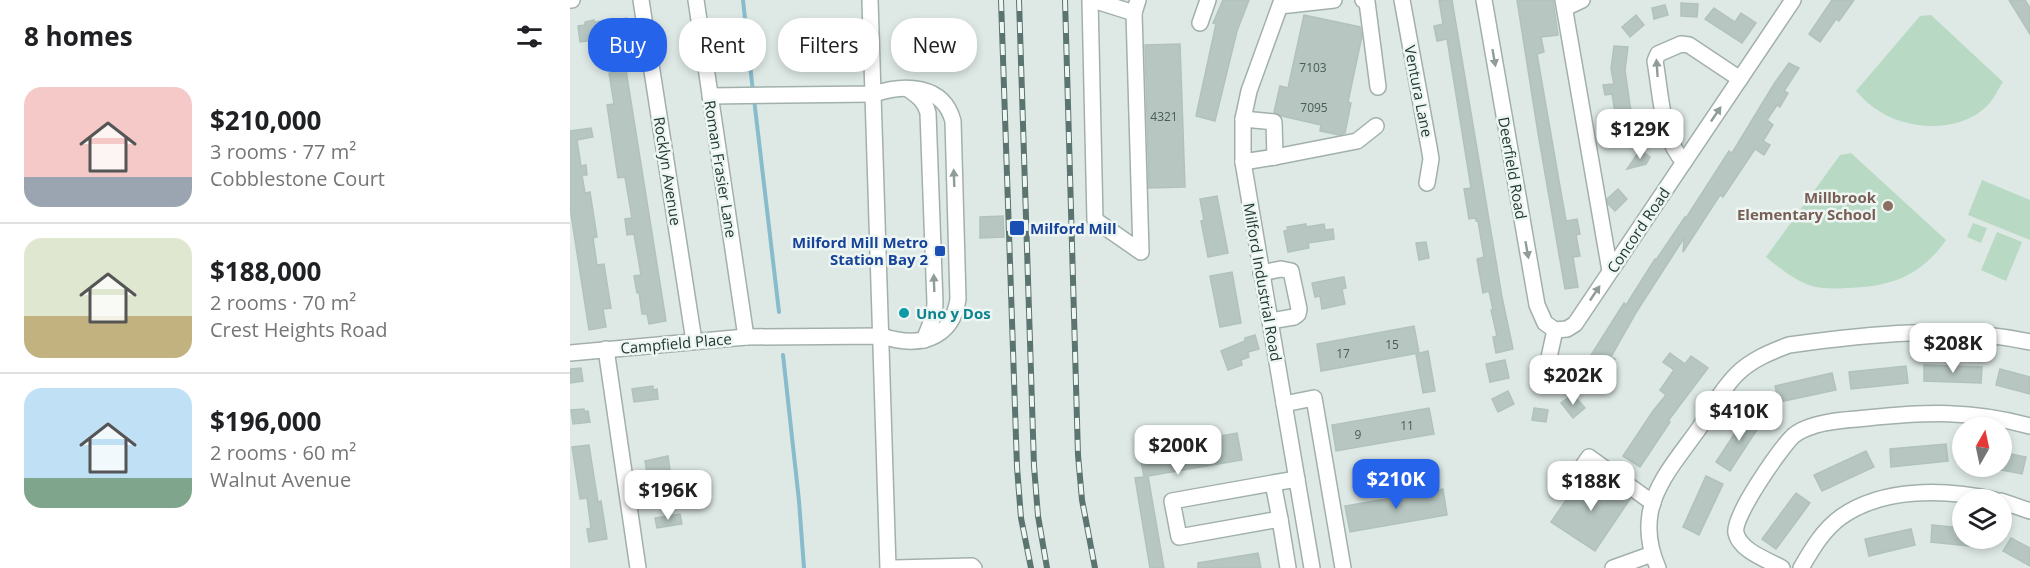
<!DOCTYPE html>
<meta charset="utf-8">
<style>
:root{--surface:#fff;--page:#f6f6f6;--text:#202124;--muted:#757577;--line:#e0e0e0;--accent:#2563eb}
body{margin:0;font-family:"Open Sans",sans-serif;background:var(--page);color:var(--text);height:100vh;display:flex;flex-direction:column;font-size:22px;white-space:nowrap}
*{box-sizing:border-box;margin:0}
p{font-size:20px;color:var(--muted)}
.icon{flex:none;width:33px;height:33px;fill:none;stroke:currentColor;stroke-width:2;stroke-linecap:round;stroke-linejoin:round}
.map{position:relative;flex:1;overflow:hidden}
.details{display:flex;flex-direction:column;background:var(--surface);width:570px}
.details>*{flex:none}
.hud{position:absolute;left:18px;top:18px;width:570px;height:54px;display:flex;gap:12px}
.needle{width:39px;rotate:9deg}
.fabs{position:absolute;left:1382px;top:417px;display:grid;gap:12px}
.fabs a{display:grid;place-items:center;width:60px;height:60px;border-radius:50%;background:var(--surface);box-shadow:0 3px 9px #0003;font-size:30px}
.price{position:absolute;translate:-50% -51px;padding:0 14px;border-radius:12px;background:#fff;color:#222;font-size:20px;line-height:39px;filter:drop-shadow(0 2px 3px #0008)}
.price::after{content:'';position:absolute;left:50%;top:36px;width:18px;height:14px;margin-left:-9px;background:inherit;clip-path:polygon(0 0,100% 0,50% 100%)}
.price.selected{background:var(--accent);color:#fff}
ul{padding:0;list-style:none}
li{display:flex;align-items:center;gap:18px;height:150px;padding:0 24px}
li+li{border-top:2px solid var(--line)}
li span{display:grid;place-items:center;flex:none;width:168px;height:120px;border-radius:18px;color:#555}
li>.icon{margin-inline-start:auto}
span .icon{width:72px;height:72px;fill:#fffc;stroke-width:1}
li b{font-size:26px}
h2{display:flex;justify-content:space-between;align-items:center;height:72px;padding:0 24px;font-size:26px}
.tag{padding:0 21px;border-radius:24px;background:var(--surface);box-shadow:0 3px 9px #0003;font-size:21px;line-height:54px}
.tag.selected{background:var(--accent);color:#fff}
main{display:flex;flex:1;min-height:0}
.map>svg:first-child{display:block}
.green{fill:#b8dac4}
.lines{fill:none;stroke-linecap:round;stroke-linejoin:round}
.stream{stroke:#88bccc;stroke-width:4}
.building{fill:#b7c6c1;stroke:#b1c2bc;stroke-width:1.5}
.minor-casing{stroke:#a2b0ac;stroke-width:18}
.minor{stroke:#fff;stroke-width:15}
.rail-casing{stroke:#5b746f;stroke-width:6}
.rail{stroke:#eef6f3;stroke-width:4;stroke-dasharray:11;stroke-linecap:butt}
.oneway{fill:#909c99}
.education-dot{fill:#8d6e63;stroke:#eef6f3;stroke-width:2}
.transit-dot{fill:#1a4fb4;stroke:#eef6f3;stroke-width:2}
.culture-dot{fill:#0f9aa8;stroke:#eef6f3;stroke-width:2}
.labels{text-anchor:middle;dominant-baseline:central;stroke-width:5;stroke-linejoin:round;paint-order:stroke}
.number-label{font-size:12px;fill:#465c56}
.street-label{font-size:15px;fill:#213833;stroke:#eef6f3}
.education-label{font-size:15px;font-weight:bold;fill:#785e54;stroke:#eef6f3;text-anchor:end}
.transit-label{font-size:15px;font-weight:bold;fill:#164399;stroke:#eef6f3;text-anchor:start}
.culture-label{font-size:15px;font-weight:bold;fill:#0d838f;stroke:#eef6f3;text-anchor:start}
</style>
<main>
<section class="details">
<h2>8 homes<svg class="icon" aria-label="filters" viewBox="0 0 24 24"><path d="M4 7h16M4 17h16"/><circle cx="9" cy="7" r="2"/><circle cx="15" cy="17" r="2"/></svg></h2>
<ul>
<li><span style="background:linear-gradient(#f6c9c9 75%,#9aa5b1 0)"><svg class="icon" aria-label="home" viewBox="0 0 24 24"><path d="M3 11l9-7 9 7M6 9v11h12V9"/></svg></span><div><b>$210,000</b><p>3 rooms · 77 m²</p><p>Cobblestone Court</p></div></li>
<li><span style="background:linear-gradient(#dfe7d0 65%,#c2b280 0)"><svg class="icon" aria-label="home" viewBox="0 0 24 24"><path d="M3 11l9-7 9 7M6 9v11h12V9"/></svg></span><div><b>$188,000</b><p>2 rooms · 70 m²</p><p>Crest Heights Road</p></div></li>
<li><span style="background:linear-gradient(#bfe0f5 75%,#7fa58c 0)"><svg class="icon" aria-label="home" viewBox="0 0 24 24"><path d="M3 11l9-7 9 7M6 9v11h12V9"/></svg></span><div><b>$196,000</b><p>2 rooms · 60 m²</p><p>Walnut Avenue</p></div></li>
</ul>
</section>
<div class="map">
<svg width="1460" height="568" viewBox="0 0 1460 568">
<rect width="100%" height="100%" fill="#dee9e5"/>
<g class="green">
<path d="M 1361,15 L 1433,82 C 1428,89 1424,99 1417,106 C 1389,134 1334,131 1303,107 C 1297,103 1291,96 1286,91 L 1350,16 Z"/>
<path d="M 1281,153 L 1376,240 C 1350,277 1320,287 1276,288 C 1264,289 1250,289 1239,285 C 1223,279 1209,268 1196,257 L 1270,155 Z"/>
<polygon points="1412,180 1460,200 1460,240 1398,215"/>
<polygon points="1403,223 1417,228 1411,243 1397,237"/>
<polygon points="1427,232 1452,242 1436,281 1411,270"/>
</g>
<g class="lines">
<g class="stream">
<polyline points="173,0 183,92"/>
<polyline points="184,99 209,312"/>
<polyline points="213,355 229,501 234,568"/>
</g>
</g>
<g class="building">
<polygon points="653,0 679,0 667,31 645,121 626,116 646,24 643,23"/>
<polygon points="869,0 882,0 932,297 943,349 926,353 923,337 927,336 921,310 923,310 919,291 913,293 907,259 914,257 908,221 906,221 906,218 899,219 894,189 901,188 877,39 867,41 864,26 873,24"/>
<polygon points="947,0 983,0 988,35 971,37 974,52 967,54 996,221 1007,219 1010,234 1006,235 1010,256 1003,257 1008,287 995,289 968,133"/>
<polygon points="1262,0 1284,0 1269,21 1266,19 1250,42 1239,34"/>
<polygon points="1439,0 1455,0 1460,8 1460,34"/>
<polygon points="1111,3 1128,4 1127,17 1111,16"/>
<polygon points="1095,5 1098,15 1084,19 1082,8"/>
<polygon points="1144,8 1165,22 1171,13 1186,23 1172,43 1135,19"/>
<polygon points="734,15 790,27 792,36 778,102 781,103 775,133 769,135 750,131 751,125 712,116 704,112 710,86 718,88"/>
<polygon points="1066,15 1074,25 1060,37 1052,27"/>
<polygon points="57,18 60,42 43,45 42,38 10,42 8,26 15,25 15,22 24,20 24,22"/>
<polygon points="610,44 615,187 579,188 575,45"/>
<polygon points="1044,46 1058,47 1055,70 1063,126 1065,126 1068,143 1054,145 1049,118 1046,119 1042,94 1035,95 1033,85 1044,84 1041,69"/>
<polygon points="1219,63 1229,68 1214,91 1218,93 1210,107 1207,105 1197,120 1203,125 1193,141 1200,145 1194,155 1185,149 1153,197 1150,195 1113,252 1114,238 1067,311 1041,357 1045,359 1037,372 1029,366 1014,388 1004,382 1054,303 1056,305 1085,259 1086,260 1115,217 1116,218 1159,151 1162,153 1204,84"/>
<polygon points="56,70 96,321 79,324 77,314 72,314 69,292 67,293 64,276 71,275 64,234 57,235 55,219 62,218 55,177 48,178 37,105 44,104 39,73"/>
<polygon points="21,128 23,137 7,140 11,166 16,165 17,175 12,175 15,193 20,192 27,237 23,238 27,265 34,264 41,308 33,309 36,327 19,330 0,208 0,131"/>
<polygon points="1070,150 1080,157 1076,164 1057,169"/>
<polygon points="1048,189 1057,199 1045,211 1038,204 1037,199"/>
<polygon points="647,196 658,253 638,257 631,221 634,220 630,199"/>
<polygon points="433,216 434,237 410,238 410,217"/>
<polygon points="736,224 736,227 754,224 755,230 763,229 764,239 738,243 739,248 718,252 714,231 718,230 717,227"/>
<polygon points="856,242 859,258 849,260 846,243"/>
<polygon points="662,272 671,323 650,327 640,276"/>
<polygon points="774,277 776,288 772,289 775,304 752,309 750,296 745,297 742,283"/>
<polygon points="844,326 849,353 751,371 747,344"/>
<polygon points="685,335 689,349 678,352 679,357 671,360 672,365 658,370 651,351 675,341 675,338"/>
<polygon points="858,351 865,391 853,393 846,354"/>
<polygon points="1100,353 1115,364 1121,356 1138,368 1098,421 1100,422 1070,467 1053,456 1083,411 1096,395 1090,390 1104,370 1093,362"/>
<polygon points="935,360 939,378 920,382 916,364"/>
<polygon points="1354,365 1412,367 1411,383 1354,381"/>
<polygon points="1336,366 1338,383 1281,389 1279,372"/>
<polygon points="11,368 13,381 0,383 0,369"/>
<polygon points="1430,369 1460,377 1460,394 1426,385"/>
<polygon points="1262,373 1266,390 1209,402 1205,386"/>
<polygon points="83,386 83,390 87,389 88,399 64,402 62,389"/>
<polygon points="938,391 944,404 928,412 922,399"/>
<polygon points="1003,394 1015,408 1003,418 991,403"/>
<polygon points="859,408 864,434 766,451 762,425"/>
<polygon points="964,408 978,410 976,422 962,420"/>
<polygon points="14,409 15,412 18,411 20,422 3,424 1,410"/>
<polygon points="1178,413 1192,422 1160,471 1146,462"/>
<polygon points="667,433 672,460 578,476 594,568 580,568 565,478 574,477 569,450"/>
<polygon points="1376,444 1378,461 1321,467 1320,449"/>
<polygon points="19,445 28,502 31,501 37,539 19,542 17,529 21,528 17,498 10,499 2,447"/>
<polygon points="1296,451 1304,467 1252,491 1244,475"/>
<polygon points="1431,452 1456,457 1452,474 1431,470"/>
<polygon points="98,456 100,470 77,473 75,461"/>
<polygon points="1136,476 1153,484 1129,535 1113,527"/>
<polygon points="1027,477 1060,499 1025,551 981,522 1010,480 1014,479 1023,484"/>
<polygon points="873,489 877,515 780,532 775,506"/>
<polygon points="1226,493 1240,503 1206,549 1192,539"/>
<polygon points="110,514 112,524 87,528 85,518"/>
<polygon points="1362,525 1392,528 1392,538 1419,538 1418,548 1361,542"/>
<polygon points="1341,529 1345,545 1299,556 1295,539"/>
<polygon points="1441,538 1460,548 1460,566 1433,551"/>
<polygon points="688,553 691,568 628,568 628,563"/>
</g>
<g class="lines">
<g class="minor-casing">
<g id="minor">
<polyline points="0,0 2,0"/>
<polyline points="71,0 124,341"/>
<polyline points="126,0 176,337"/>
<polyline points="300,0 318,568"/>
<polyline points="520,0 525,220 571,252 564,13 568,0"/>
<polyline points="523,0 564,13"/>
<polyline points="712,0 679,91 673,119 673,162 742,568"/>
<polyline points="793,0 797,2 808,87"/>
<polyline points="832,0 859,147 861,159 857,183"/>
<polyline points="914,0 967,305 975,323 985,330"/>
<polyline points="993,0 1040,271"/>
<polyline points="710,6 764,0"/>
<polyline points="995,8 1012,0"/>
<polyline points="630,23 638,0"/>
<path d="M 338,89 C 348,96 355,101 358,113 L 365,303 L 364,315 L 354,340"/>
<polyline points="705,157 787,141 806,126"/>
<polyline points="673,162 705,157 704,122 673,119"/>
<path d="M 1114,162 C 1091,138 1091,93 1085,61 L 1088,54 L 1111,44 L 1119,45 L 1170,79"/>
<polyline points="691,273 711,269 721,271 729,309 728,314 724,317 700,321"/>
<polyline points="985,330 997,329 1005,324 1223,0"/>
<polyline points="36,349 68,568"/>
<path d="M 0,353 L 176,337 L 312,336 C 348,348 382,340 388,299 L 383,121 C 373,84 334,84 304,94 L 140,96"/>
<polyline points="978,362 985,330"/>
<polyline points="714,404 744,398 773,568"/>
<polyline points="1010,470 1019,457 1083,503"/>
<polyline points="703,483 602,501 609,537 710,519 703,483 727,479"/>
<polyline points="1431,501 1460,511"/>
<polyline points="710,519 718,568"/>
<polyline points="325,568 402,566 404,568"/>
<polyline points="1043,568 1082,554"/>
<path d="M 1088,568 C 1081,552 1077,532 1080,514 C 1085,482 1112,453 1130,427 C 1141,409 1152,389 1167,374 C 1181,360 1200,352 1219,345 C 1298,334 1381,325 1460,342"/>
<path d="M 1212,568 C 1198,560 1170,551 1166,533 C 1162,517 1210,449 1223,436 C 1229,431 1236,428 1243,426 C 1260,420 1279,420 1297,418 C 1357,412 1401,410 1460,426"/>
<path d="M 1231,568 C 1242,549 1253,530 1271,517 C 1313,487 1376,489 1425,500"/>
</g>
</g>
<use href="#minor" class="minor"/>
<g class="rail-casing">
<g id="rail">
<polyline points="431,0 447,467 451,518 461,568"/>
<polyline points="449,0 464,466 468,516 477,568"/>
<polyline points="495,0 508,455 512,500 525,568"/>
</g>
</g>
<use href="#rail" class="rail"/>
</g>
<defs><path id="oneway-solid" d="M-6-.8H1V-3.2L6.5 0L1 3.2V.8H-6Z" transform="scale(1.5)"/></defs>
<g class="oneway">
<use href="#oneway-solid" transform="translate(924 58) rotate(80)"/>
<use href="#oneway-solid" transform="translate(1087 68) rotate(-94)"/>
<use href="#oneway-solid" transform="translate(1146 114) rotate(-56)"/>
<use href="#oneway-solid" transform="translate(384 178) rotate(-92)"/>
<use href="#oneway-solid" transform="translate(957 250) rotate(80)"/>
<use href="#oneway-solid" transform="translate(364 283) rotate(-92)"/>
<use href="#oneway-solid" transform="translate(1025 293) rotate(-56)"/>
</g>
<circle class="education-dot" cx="1318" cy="206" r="6"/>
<g class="transit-dot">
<rect x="439" y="220" width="16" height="16" rx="3"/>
<rect x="364" y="245" width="12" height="12" rx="3"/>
</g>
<circle class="culture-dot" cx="334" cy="313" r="6"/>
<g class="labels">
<g class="number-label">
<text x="743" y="67">7103</text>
<text x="744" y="107">7095</text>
<text x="594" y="116">4321</text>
<text x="822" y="344">15</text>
<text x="773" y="353">17</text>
<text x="837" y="425">11</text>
<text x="788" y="434">9</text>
</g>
<g class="street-label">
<text transform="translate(849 91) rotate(79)">Ventura Lane</text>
<text transform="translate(943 168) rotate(80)">Deerfield Road</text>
<text transform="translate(151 169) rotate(81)">Roman Frasier Lane</text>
<text transform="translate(98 171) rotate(81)">Rocklyn Avenue</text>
<text transform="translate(1068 230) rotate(-56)">Concord Road</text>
<text transform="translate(693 282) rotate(80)">Milford Industrial Road</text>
<text transform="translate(106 343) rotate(-5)">Campfield Place</text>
</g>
<g class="education-label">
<text x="1306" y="197">Millbrook<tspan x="1306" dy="17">Elementary School</tspan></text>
</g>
<g class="transit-label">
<text x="460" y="228">Milford Mill</text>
<text x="358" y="242" text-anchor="end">Milford Mill Metro<tspan x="358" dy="17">Station Bay 2</tspan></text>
</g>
<g class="culture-label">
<text x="346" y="313">Uno y Dos</text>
</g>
</g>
</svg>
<div class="fabs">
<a><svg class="needle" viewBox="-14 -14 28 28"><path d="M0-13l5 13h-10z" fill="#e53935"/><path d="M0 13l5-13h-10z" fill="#757577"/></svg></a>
<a><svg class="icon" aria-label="layers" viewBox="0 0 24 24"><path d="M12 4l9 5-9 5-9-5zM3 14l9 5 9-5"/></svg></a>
</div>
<b class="price" style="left:1070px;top:160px">$129K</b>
<b class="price" style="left:1383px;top:374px">$208K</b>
<b class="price" style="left:1003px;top:406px">$202K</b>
<b class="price" style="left:1169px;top:442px">$410K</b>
<b class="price" style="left:608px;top:476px">$200K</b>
<b class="price selected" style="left:826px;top:510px">$210K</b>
<b class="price" style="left:1021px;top:512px">$188K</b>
<b class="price" style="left:98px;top:521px">$196K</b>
<div class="hud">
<a class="tag selected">Buy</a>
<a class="tag">Rent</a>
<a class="tag">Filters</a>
<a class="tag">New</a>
</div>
</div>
</main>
